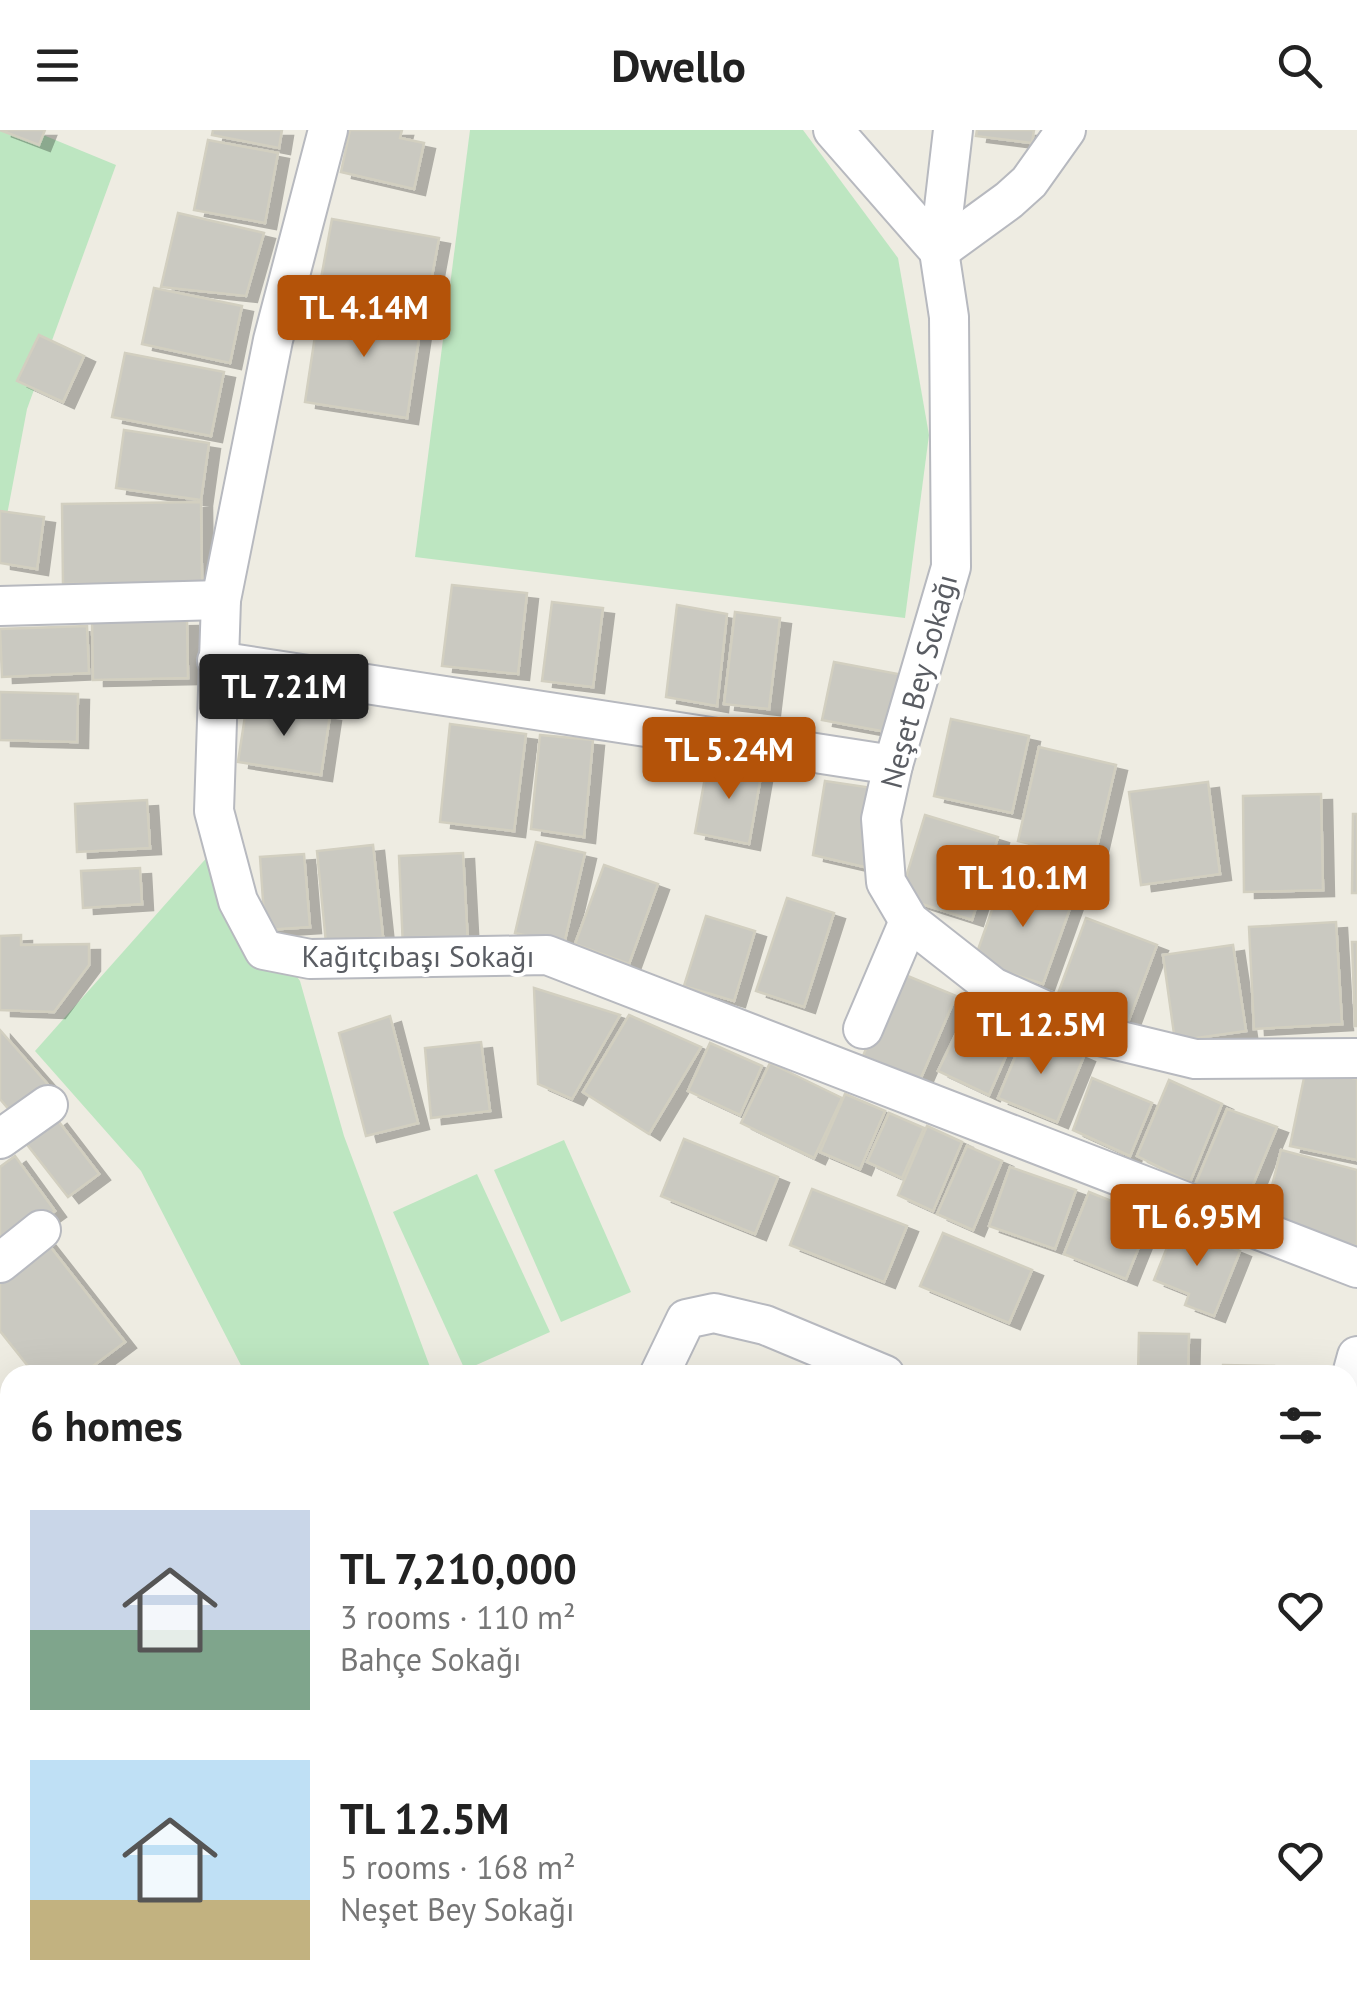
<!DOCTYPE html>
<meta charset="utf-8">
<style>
:root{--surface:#fff;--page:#f2f2f2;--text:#222;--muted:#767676;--accent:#b45309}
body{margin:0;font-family:"PT Sans",sans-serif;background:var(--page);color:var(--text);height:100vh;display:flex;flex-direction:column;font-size:38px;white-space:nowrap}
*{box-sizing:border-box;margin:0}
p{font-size:32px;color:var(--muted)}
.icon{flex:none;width:55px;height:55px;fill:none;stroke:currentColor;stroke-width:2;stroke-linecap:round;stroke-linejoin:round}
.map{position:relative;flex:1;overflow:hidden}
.details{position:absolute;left:0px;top:1235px;width:1358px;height:640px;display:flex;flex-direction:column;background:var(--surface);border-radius:30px 30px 0 0;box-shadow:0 10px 40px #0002}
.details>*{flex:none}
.price{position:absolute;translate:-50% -85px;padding:0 22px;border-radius:10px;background:var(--accent);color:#fff;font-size:32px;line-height:65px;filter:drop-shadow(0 2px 5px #0008)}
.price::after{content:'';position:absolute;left:50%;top:60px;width:30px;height:22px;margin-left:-15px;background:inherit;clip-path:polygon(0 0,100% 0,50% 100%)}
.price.on{background:#222;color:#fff}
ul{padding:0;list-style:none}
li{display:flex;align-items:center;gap:30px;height:250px;padding:0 30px}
li span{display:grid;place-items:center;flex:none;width:280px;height:200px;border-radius:0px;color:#555}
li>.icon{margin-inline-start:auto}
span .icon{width:120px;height:120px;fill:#fffc;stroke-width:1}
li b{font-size:42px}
h2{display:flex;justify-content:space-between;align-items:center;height:120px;padding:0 30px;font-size:42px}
header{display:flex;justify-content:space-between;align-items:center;height:130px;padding:0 30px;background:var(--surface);font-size:45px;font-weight:800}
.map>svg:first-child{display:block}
.green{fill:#bde6c1}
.building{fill:#cac9c1;stroke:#d2cfc0;stroke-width:2.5;filter:url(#shadow)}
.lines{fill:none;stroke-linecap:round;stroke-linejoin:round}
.minor-casing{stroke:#b7b9bf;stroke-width:42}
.minor{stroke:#fff;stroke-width:38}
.labels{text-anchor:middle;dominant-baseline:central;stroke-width:8;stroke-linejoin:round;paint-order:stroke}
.street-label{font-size:30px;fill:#5a5d63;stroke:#fff}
</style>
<header><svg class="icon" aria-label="menu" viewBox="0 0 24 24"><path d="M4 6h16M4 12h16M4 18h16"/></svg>Dwello<svg class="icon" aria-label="search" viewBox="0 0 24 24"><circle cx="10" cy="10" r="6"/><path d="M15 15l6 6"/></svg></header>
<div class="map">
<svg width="1357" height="1875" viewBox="0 0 1357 1875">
<defs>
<filter id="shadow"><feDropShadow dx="11" dy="6" stdDeviation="0" flood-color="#0004"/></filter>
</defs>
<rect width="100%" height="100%" fill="#eeece2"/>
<g class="green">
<polygon points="0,0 31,0 116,35 27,279 0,422"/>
<polygon points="470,0 803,0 898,128 929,305 905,488 415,427"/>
<polygon points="210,724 300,851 344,1006 433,1245 246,1245 141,1041 35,921"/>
<polygon points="564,1010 631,1162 561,1192 494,1040"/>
<polygon points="477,1044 550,1202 465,1240 393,1082"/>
<polygon points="353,1865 569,1865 570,1875 361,1875"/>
</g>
<g class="building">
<polygon points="0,0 45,0 39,15"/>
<polygon points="213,0 282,0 279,18 212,5"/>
<polygon points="350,0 402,0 400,8 424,13 414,59 341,42"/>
<polygon points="977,0 1034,0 1032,13 976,6"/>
<polygon points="208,10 278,23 265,93 194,80"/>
<polygon points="178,83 264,103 246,166 161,157"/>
<polygon points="332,89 439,108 427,173 320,154"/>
<polygon points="154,158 242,176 230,233 142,214"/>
<polygon points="320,173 422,188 407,288 305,272"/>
<polygon points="39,205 84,226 63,272 17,251"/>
<polygon points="125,223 224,242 211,306 112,287"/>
<polygon points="124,300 209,313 201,370 116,358"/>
<polygon points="201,372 202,452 63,454 62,374"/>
<polygon points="0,381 44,387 37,439 0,433"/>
<polygon points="452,455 527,463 518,544 442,536"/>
<polygon points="552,472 603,478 593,557 542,551"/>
<polygon points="677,475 727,484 717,576 666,567"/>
<polygon points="735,482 780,488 769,579 724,574"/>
<polygon points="187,490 188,548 93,550 92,492"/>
<polygon points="87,496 89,543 2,547 0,499"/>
<polygon points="834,532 903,545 892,603 822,590"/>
<polygon points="0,562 78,564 77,612 0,610"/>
<polygon points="247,573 330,585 321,645 238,632"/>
<polygon points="951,589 1029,606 1012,683 934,666"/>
<polygon points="450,594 526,604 514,701 440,692"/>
<polygon points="540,605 593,610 584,707 531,699"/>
<polygon points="1039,617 1116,635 1094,729 1018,711"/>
<polygon points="708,631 762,640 749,714 695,703"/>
<polygon points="825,651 879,659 869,738 813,725"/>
<polygon points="1208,652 1220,744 1141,755 1129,662"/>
<polygon points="1321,664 1323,760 1244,762 1243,666"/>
<polygon points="147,670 150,718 77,722 75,674"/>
<polygon points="1353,684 1357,684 1357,763 1352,763"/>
<polygon points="925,685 998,707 972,790 900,767"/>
<polygon points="536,712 585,723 564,814 515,803"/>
<polygon points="373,715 383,807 326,813 317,721"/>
<polygon points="463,723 468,815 403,818 399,726"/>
<polygon points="304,724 310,797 265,800 260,727"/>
<polygon points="604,735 658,754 629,834 575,814"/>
<polygon points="140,738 142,774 83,778 81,741"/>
<polygon points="1004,746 1073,770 1043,854 974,831"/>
<polygon points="787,768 834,783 804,877 756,861"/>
<polygon points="706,786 755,801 734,871 684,856"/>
<polygon points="1086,788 1157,815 1124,903 1053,877"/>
<polygon points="1336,792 1342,894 1254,899 1249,797"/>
<polygon points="21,805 21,815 89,814 89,835 54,882 0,880 0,806"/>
<polygon points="1352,812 1357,812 1357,896 1355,896"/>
<polygon points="1233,815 1246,901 1175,911 1163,825"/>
<polygon points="898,842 956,866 920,950 863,926"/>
<polygon points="534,858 620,885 572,969 538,954"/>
<polygon points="970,875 1018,898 989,965 938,941"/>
<polygon points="629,885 701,917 649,1004 583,962"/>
<polygon points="390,886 418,993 366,1006 339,903"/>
<polygon points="0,900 51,958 16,988 0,969"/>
<polygon points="1026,901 1084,926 1057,992 998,968"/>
<polygon points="481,912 490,981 431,988 425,918"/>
<polygon points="710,913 762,936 740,985 688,961"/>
<polygon points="770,933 842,968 814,1028 741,993"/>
<polygon points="1306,938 1357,949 1357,1030 1290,1016"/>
<polygon points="1092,948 1152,973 1130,1026 1073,1000"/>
<polygon points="1169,950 1222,974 1190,1052 1137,1026"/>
<polygon points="845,964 885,981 860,1039 820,1022"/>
<polygon points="1227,979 1277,997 1244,1076 1195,1055"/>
<polygon points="889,983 924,998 902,1048 867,1032"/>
<polygon points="56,988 99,1044 68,1067 25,1012"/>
<polygon points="927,996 962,1012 933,1081 898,1065"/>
<polygon points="684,1009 778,1047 755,1104 661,1066"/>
<polygon points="967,1016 1002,1031 973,1100 937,1084"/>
<polygon points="1281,1020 1357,1040 1357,1116 1263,1091"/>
<polygon points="15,1026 55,1081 7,1116 0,1106 0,1037"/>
<polygon points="1010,1037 1076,1060 1055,1119 989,1096"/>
<polygon points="812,1059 907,1096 884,1152 790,1115"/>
<polygon points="1089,1062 1151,1087 1126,1149 1064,1124"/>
<polygon points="1176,1095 1240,1121 1214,1186 1185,1175 1189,1164 1154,1150"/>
<polygon points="943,1103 1032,1140 1009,1193 920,1156"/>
<polygon points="45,1110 125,1212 81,1245 35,1245 0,1201 0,1145"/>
<polygon points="1139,1203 1189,1204 1188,1245 1138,1245"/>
<polygon points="1223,1235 1274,1236 1274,1245 1222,1245"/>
<polygon points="0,1341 10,1354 10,1490 4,1494 0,1489"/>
<polygon points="1352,1374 1357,1374 1357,1453 1353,1453"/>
<polygon points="10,1533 10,1636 0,1638 0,1535"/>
<polygon points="1348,1669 1357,1671 1357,1728 1348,1726"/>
<polygon points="388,1865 443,1865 442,1868 419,1866 418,1875 387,1875"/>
<polygon points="1267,1865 1333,1865 1331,1875 1268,1875 1265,1874"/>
</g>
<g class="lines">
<g class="minor-casing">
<g id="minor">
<polyline points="328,0 273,210 221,470 214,681 238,771 264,820 310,829 547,825 1357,1138"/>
<polyline points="833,0 939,121"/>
<polyline points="953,0 939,121 949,187 951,437 893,635 881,689 886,752 909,791 993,857 1104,907 1195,929 1357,928"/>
<polyline points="939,121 1009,70 1029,52 1066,0"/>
<polyline points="0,476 221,470"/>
<polyline points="217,531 893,635"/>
<polyline points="863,899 909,791"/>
<polyline points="0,1009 48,975"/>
<polyline points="0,1133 41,1100"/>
<polyline points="659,1245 686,1189 714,1183 765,1195 885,1245"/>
<polyline points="1348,1259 1357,1226"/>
<polyline points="1348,1635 1357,1637"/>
<polyline points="0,1757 10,1781"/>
<polyline points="1348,1832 1357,1784"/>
<polyline points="57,1865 63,1875"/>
<polyline points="163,1875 170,1865"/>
<polyline points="738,1875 738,1865"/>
<polyline points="1093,1875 1095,1865"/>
<polyline points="1144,1875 1146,1865"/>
<polyline points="1339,1875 1341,1865"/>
</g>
</g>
<use href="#minor" class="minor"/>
</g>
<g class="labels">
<g class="street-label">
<text transform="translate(918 551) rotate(-75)">Neşet Bey Sokağı</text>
<text x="418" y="825">Kağıtçıbaşı Sokağı</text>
</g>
</g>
</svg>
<b class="price" style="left:364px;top:230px">TL 4.14M</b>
<b class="price on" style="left:284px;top:609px">TL 7.21M</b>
<b class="price" style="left:729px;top:672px">TL 5.24M</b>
<b class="price" style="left:1023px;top:800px">TL 10.1M</b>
<b class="price" style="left:1041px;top:947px">TL 12.5M</b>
<b class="price" style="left:1197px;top:1139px">TL 6.95M</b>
<section class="details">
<h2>6 homes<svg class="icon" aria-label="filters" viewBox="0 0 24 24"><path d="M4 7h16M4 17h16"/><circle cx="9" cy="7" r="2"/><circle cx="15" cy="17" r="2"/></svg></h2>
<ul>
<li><span style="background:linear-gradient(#c9d6e8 60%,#7fa58c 0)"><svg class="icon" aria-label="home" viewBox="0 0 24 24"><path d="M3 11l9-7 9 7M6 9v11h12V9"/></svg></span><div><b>TL 7,210,000</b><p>3 rooms · 110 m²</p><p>Bahçe Sokağı</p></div><svg class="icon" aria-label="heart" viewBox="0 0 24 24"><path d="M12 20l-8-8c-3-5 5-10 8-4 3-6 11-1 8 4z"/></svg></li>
<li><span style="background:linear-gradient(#bfe0f5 70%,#c2b280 0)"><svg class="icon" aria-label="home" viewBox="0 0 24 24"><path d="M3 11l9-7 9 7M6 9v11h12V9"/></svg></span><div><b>TL 12.5M</b><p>5 rooms · 168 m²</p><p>Neşet Bey Sokağı</p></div><svg class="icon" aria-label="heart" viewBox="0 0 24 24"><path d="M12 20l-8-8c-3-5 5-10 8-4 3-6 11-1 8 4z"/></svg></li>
</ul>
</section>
</div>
